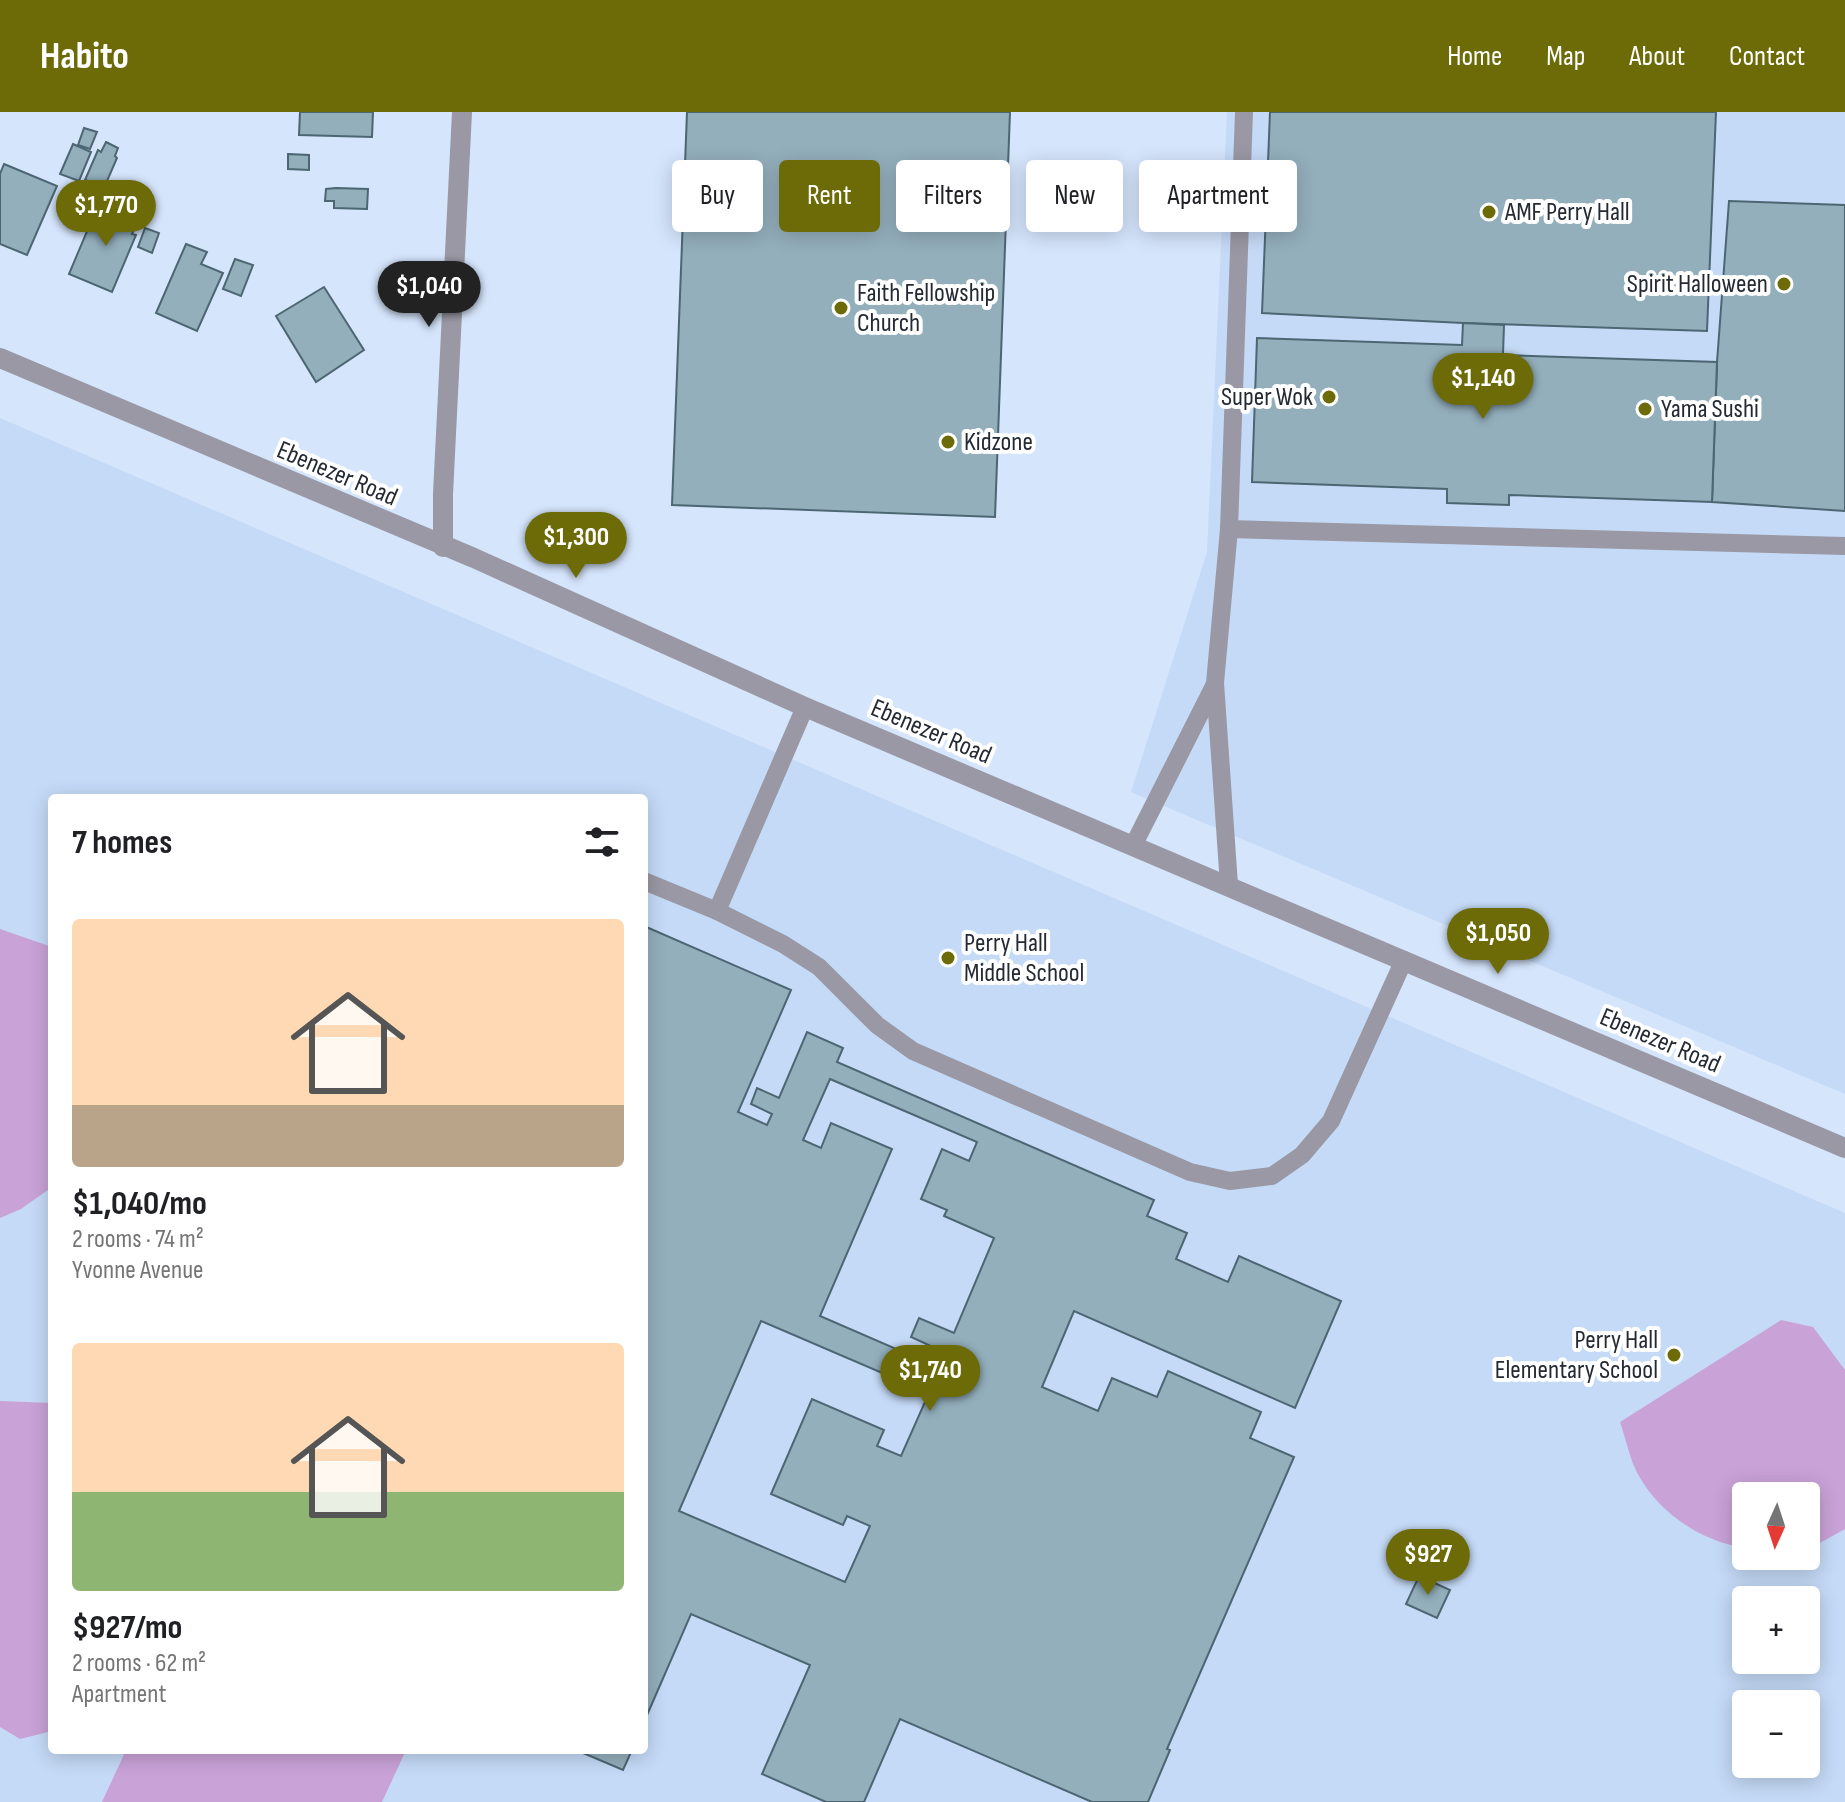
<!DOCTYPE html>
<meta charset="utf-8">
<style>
:root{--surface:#fff;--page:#f2f2f2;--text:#202124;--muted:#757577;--accent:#6c6b08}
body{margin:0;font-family:"Sofia Sans Condensed",sans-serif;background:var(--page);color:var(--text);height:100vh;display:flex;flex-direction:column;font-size:30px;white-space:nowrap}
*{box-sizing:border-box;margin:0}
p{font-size:26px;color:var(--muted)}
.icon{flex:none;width:44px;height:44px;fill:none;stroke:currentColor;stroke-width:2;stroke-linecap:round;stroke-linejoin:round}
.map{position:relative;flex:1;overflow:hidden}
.panel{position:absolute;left:48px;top:682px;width:600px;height:960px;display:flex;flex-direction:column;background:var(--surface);border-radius:8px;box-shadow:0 4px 20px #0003}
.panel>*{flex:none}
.banner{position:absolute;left:672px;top:48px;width:760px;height:72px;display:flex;gap:16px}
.needle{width:52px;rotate:183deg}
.fabs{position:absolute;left:1732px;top:1370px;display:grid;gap:16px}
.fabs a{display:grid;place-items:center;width:88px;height:88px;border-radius:8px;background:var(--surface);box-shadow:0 4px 20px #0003;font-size:40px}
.price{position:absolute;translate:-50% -68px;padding:0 18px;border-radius:28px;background:var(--accent);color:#fff;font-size:26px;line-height:52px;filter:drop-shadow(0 2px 4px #0008)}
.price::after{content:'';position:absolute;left:50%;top:48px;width:24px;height:18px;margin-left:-12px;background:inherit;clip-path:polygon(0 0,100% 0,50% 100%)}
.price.selected{background:#222;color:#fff}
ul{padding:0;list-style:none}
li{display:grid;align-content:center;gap:16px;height:424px;padding:0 24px}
li span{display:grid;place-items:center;height:248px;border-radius:8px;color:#555}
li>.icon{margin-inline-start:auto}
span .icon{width:144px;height:144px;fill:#fffc;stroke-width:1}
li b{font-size:34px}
h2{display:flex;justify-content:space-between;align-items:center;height:96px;padding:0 24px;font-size:34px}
.pill{padding:0 28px;border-radius:8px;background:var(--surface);box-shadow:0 4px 20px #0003;font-size:28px;line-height:72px}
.pill.selected{background:var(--accent);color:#fff}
header{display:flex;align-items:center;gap:48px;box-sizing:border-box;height:112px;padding:0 40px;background:var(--accent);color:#fff}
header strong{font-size:38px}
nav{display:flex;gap:44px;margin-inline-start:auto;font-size:28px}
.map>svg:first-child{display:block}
.built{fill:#c5daf7;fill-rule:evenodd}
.green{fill:#c9a2d7}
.building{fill:#93afbc;stroke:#4c6672;stroke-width:2;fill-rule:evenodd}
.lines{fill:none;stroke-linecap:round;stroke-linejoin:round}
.service{stroke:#9998a4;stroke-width:18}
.minor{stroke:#9998a4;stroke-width:20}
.tertiary{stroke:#9998a4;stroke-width:20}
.poi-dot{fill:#6c6b08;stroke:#fff;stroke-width:3}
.labels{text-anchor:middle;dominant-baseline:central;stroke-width:8;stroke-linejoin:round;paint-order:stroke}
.poi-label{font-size:26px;fill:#242a33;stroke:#fff;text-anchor:start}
.street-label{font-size:26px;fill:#242a33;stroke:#fff}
</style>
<header>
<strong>Habito</strong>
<nav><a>Home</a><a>Map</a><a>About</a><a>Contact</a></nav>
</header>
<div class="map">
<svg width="1845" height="1690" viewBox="0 0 1845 1690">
<rect width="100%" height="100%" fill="#d5e5fc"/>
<g class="built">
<polygon points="1227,0 1845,0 1845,982 1131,680 1207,440"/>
<path d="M 0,306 L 1845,1101 L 1845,1690 L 0,1690 ZM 52,686 L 644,686 L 644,1638 L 52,1638 ZM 1746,1384 L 1806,1384 L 1806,1444 L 1746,1444 ZM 1746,1488 L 1806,1488 L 1806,1548 L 1746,1548 ZM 1746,1592 L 1806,1592 L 1806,1652 L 1746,1652 Z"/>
</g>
<g class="green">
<polygon points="0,817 52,835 52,1075 21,1097 0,1106"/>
<path d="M 1781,1208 L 1813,1215 L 1845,1258 L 1845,1417 L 1818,1432 L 1806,1433 L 1806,1384 L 1746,1384 L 1746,1436 C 1703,1430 1661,1403 1639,1364 C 1630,1349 1626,1327 1620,1310 Z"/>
<polygon points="0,1289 52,1291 52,1619 20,1627 0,1615"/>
<polygon points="126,1638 406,1638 382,1690 102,1690"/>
</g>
<g class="building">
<polygon points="300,0 373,0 372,25 299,23"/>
<polygon points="687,0 1010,0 995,405 672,393"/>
<polygon points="1270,0 1716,0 1707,219 1463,211 1262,201"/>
<polygon points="84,16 97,20 90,37 78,33"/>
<polygon points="106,30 118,36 115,44 117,46 104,76 85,68 98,38 101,40"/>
<polygon points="73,32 91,40 79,69 60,62"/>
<polygon points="288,42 309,43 309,58 288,57"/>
<polygon points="4,52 57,74 27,143 0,132 0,62"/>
<polygon points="336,76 368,77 367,97 334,96 334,89 325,89 326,77"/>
<polygon points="1729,89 1845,93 1845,399 1712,390 1717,250"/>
<polygon points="111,90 140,103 132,122 136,123 112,180 69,162 93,105 103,109"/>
<polygon points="145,116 159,121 152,141 138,135"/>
<polygon points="186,132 207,140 201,152 223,161 197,219 156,201"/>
<polygon points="235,147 253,153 241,184 223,177"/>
<polygon points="324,175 364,238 316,270 276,204"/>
<polygon points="1463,211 1504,213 1503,243 1717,250 1712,390 1509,383 1509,393 1447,391 1447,377 1252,370 1257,226 1462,233"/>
<path d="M 644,814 L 791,878 L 738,1000 L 767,1013 L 772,1002 L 751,992 L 757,976 L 779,986 L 807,920 L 843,936 L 837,950 L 1154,1088 L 1147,1104 L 1187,1121 L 1176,1147 L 1228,1170 L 1239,1144 L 1341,1189 L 1295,1296 L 1074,1199 L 1042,1275 L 1098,1299 L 1112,1266 L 1157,1285 L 1168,1259 L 1261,1300 L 1250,1326 L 1294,1345 L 1167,1637 L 1170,1638 L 1148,1690 L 1092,1690 L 900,1607 L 864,1690 L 826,1690 L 762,1662 L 810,1553 L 691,1502 L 644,1610 ZM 830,967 L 977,1030 L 969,1049 L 942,1037 L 921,1087 L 947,1098 L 944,1104 L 994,1126 L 954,1221 L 919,1206 L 911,1225 L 933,1235 L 926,1250 L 820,1204 L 892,1037 L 831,1011 L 821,1036 L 803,1028 ZM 761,1209 L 929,1281 L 901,1344 L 877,1334 L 884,1318 L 812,1287 L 771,1382 L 843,1413 L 847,1404 L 870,1414 L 845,1470 L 679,1399 Z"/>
<polygon points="1419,1464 1450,1478 1437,1506 1406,1492"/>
<polygon points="576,1638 632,1638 623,1658"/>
</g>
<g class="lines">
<g class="service">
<polyline points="1229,417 1244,0"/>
<polyline points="805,595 717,799 783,832 819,855 877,913 913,939 1190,1060 1230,1069 1272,1064 1302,1043 1331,1009 1404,848"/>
<polyline points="1133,734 1214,574"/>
<polyline points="644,769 717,799"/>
<polyline points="1229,773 1215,571 1229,417 1845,434"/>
</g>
<polyline class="minor" points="443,435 443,382 462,0"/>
<polyline class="tertiary" points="0,246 474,446 805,595 1845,1036"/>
</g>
<g class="poi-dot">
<circle cx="1489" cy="100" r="8"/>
<circle cx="1784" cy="172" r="8"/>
<circle cx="841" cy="196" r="8"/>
<circle cx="1329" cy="285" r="8"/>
<circle cx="1645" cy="297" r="8"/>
<circle cx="948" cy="330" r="8"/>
<circle cx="948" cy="846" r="8"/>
<circle cx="1674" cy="1243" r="8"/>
</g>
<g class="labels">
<g class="poi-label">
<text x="1505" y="100">AMF Perry Hall</text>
<text x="1768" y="172" text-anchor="end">Spirit Halloween</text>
<text x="857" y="181">Faith Fellowship<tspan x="857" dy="30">Church</tspan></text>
<text x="1313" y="285" text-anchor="end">Super Wok</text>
<text x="1661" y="297">Yama Sushi</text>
<text x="964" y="330">Kidzone</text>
<text x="964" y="831">Perry Hall<tspan x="964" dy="30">Middle School</tspan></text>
<text x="1658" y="1228" text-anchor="end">Perry Hall<tspan x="1658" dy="30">Elementary School</tspan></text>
</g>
<g class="street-label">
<text transform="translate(337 362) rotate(23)">Ebenezer Road</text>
<text transform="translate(931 620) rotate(23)">Ebenezer Road</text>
<text transform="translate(1660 929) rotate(23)">Ebenezer Road</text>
</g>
</g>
</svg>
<div class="fabs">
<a><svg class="needle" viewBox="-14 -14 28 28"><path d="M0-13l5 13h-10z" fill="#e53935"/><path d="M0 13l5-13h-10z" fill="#757577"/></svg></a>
<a>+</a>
<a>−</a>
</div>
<b class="price" style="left:106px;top:136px">$1,770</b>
<b class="price selected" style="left:429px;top:217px">$1,040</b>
<b class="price" style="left:1483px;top:309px">$1,140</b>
<b class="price" style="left:576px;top:468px">$1,300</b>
<b class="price" style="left:1498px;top:864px">$1,050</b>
<b class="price" style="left:930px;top:1301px">$1,740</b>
<b class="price" style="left:1428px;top:1485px">$927</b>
<div class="banner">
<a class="pill">Buy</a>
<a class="pill selected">Rent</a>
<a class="pill">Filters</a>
<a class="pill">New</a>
<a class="pill">Apartment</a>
</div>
<section class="panel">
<h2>7 homes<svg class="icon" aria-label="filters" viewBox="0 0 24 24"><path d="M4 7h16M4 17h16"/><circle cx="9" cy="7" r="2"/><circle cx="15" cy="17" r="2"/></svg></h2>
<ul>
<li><span style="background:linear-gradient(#ffd9b3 75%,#b9a48a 0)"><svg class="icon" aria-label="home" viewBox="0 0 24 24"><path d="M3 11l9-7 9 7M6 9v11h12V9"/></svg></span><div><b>$1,040/mo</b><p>2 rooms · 74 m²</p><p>Yvonne Avenue</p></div></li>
<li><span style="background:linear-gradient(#ffd9b3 60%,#8fb573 0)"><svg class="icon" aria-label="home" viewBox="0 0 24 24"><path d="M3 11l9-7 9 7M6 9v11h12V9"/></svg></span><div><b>$927/mo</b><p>2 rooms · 62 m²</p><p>Apartment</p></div></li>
</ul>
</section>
</div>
